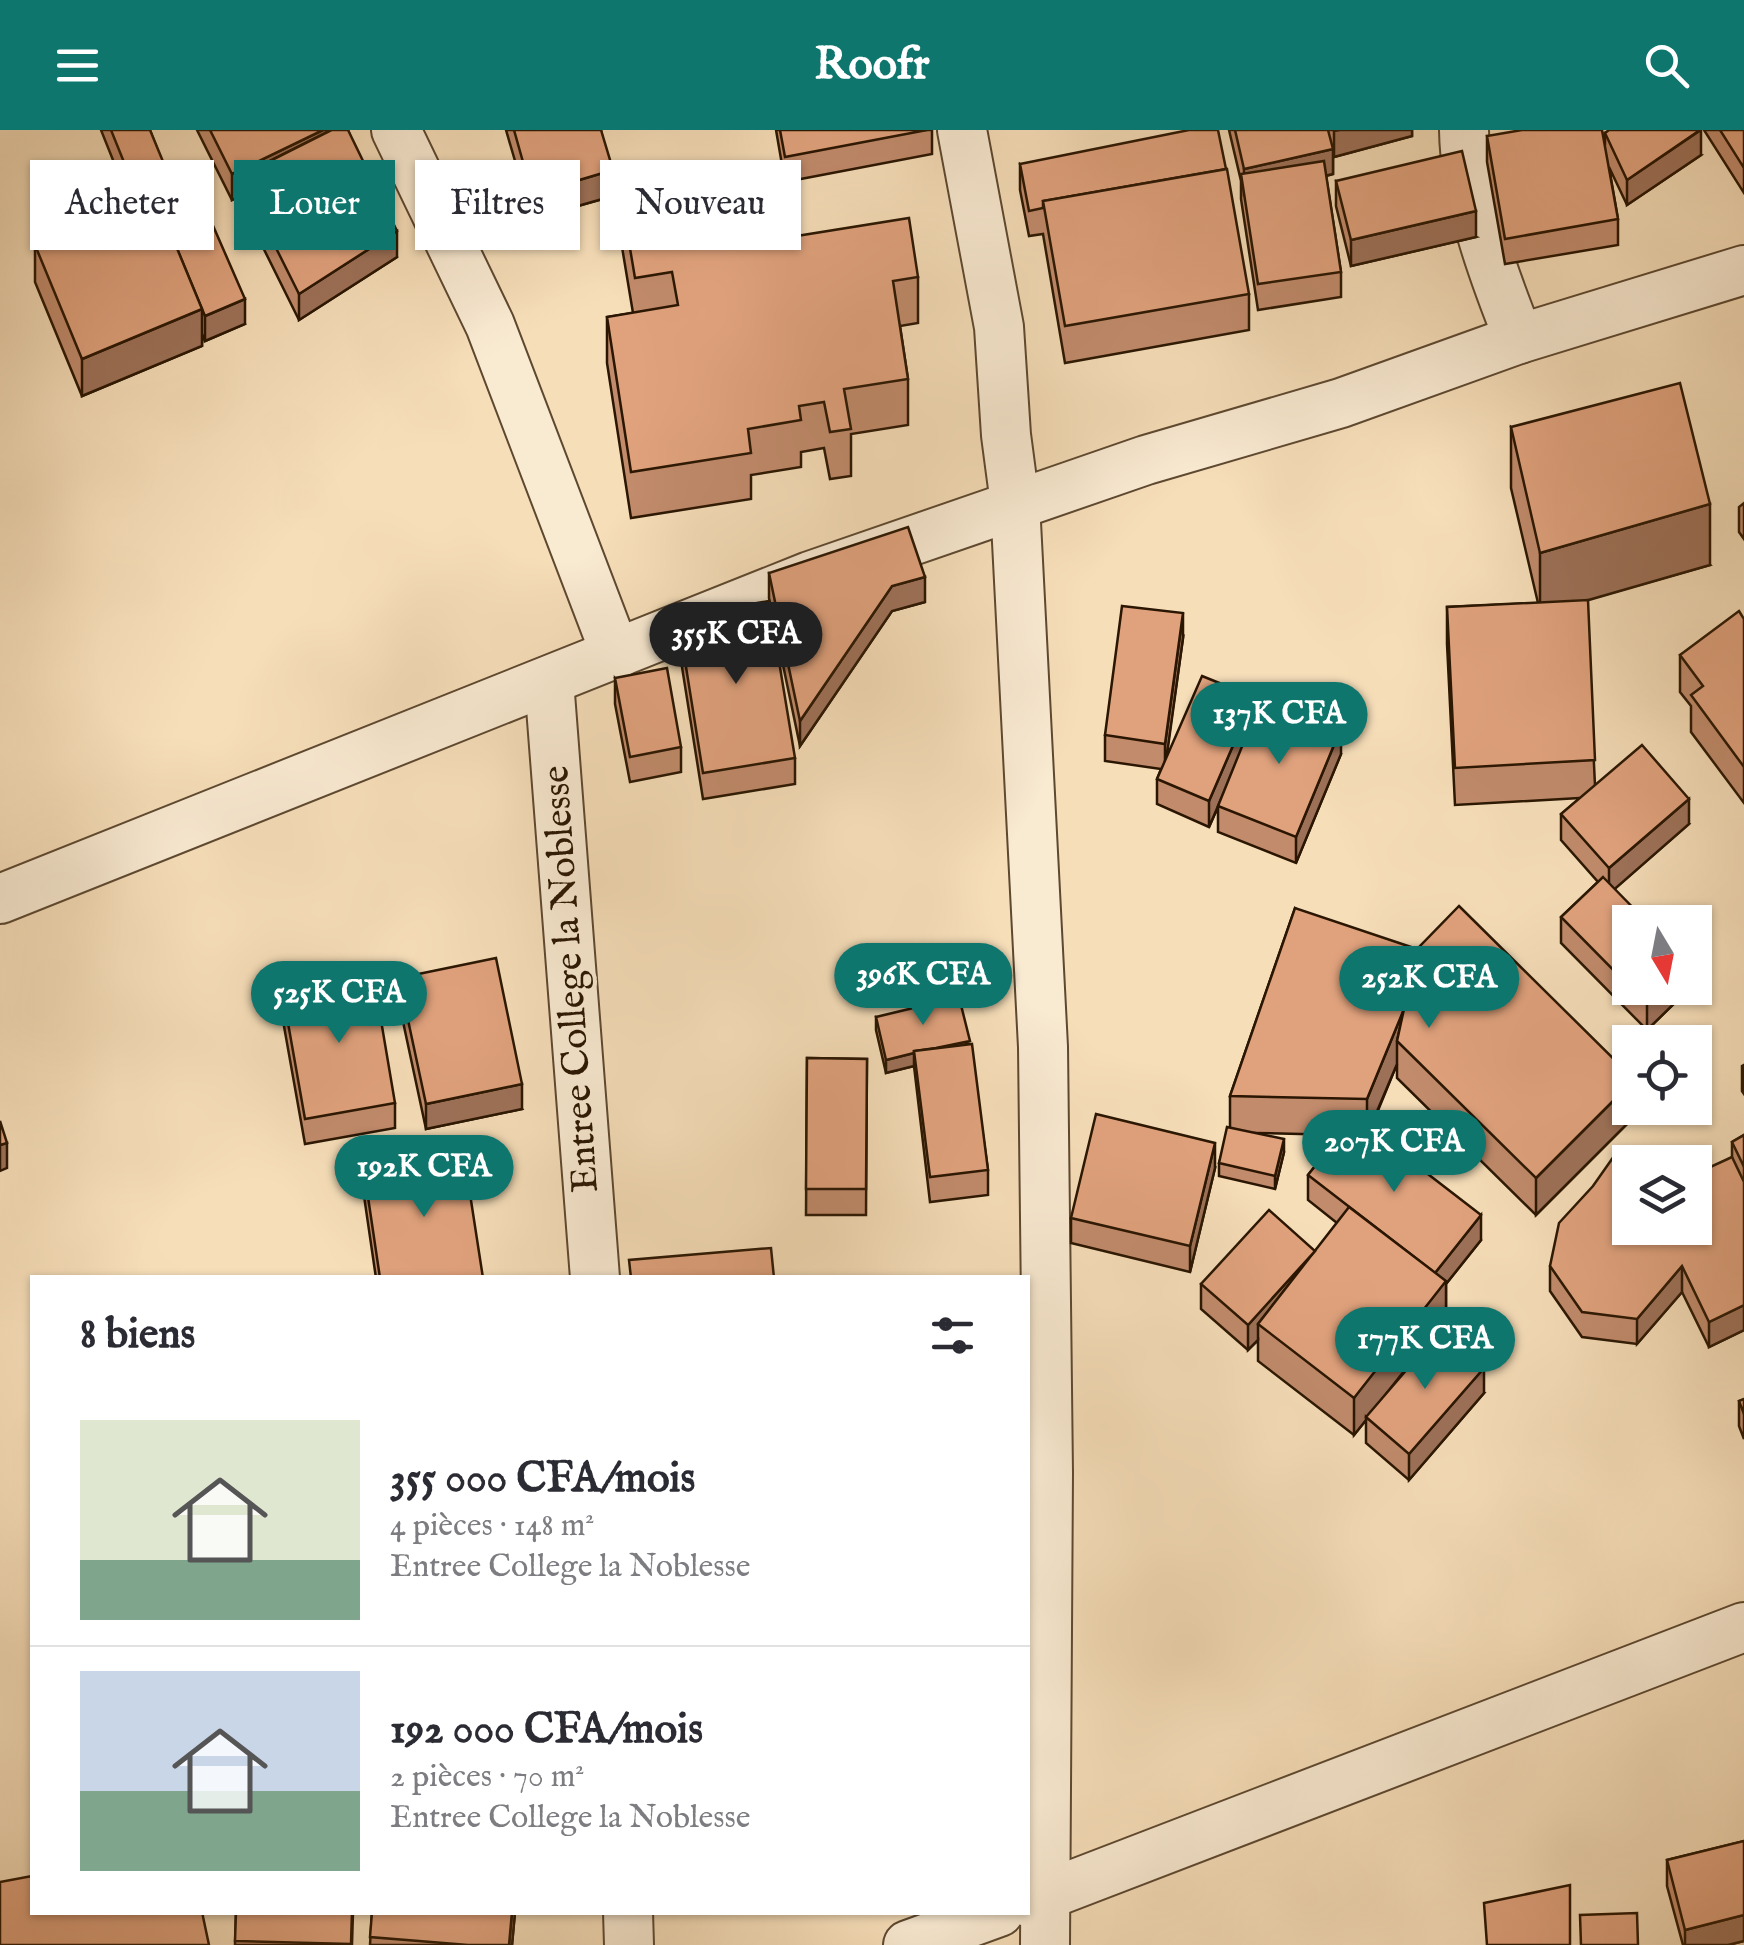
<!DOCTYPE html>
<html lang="fr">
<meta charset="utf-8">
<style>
:root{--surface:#fff;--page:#f2f2f3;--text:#2b2b33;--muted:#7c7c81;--line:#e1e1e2;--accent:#0f766e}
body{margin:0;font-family:"IM FELL English",serif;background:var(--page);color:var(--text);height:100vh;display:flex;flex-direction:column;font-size:38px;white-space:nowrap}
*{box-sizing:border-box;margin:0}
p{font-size:32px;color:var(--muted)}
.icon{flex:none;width:55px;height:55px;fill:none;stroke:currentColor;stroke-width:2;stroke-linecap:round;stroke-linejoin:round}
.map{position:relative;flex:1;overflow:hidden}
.drawer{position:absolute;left:30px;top:1145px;width:1000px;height:640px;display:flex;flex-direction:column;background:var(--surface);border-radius:0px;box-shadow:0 2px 8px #0004}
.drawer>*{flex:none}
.banner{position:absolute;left:30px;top:30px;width:1000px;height:90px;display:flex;gap:20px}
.needle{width:65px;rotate:170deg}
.buttons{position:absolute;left:1612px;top:775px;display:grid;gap:20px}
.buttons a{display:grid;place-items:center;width:100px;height:100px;border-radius:0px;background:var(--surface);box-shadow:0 2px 8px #0004;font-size:50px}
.price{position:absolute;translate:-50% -85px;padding:0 22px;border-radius:35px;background:var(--accent);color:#fff;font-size:32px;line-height:65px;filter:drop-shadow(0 2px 5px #0008)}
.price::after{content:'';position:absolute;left:50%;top:60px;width:30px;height:22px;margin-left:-15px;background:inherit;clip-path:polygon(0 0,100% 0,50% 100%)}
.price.selected{background:#222;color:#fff}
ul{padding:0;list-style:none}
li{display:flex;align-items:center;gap:30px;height:250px;padding:0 50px}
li+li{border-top:2px solid var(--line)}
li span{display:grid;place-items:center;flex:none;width:280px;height:200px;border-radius:0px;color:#555}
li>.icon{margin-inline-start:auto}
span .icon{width:120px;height:120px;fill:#fffc;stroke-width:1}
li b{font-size:42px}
h2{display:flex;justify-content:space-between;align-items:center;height:120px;padding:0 50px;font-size:42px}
.tag{padding:0 35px;border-radius:0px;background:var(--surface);box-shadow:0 2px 8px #0004;font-size:35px;line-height:90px}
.tag.selected{background:var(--accent);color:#fff}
header{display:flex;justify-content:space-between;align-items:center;height:130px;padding:0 50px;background:var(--accent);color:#fff;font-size:45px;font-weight:700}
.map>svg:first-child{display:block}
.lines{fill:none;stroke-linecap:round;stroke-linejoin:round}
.street-casing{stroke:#5d4830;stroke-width:52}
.street{stroke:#f9ead2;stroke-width:48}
.wall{fill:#c18b6c;stroke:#2a1602;stroke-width:2.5}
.shaded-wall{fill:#9d7158;stroke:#2a1602;stroke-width:2.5}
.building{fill:#e0a27d;stroke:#2a1602;stroke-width:2.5}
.labels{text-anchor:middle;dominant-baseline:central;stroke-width:8;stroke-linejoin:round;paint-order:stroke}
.street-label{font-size:38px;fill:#2a1602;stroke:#f9ead2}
</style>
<header><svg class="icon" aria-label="menu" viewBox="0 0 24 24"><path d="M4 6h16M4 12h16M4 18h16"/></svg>Roofr<svg class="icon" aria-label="search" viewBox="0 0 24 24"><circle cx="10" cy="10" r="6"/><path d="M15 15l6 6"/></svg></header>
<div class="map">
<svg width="1744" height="1815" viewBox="0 0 1744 1815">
<rect width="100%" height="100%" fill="#f6deb9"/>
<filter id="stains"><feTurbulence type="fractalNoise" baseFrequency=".002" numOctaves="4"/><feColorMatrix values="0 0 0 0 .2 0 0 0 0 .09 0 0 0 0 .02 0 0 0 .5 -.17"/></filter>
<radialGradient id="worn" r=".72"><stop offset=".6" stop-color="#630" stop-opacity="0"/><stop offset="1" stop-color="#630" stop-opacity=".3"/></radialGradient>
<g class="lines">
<g class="street-casing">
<g id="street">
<polyline points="396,0 490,195 616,525"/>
<polyline points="962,0 999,197 1006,305 1015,373 1043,917 1048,1343 1045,1815"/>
<path d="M 1464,0 C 1465,69 1494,146 1519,209"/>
<polyline points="549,551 595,1148"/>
<polyline points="0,769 810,446 1146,330 1341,273 1519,209 1744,140"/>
<polyline points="1028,1772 1744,1497"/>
<polyline points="628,1782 629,1815"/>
<polyline points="908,1815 999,1782"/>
</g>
</g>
<use href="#street" class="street"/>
</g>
<g class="wall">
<polygon points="101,0 150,0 176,68 245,194 205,211 202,204 202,216 82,266 35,152 35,115 131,75"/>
<polygon points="197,0 348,0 397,127 299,190 240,71 240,66 232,70"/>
<polygon points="506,0 601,0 613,66 532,89"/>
<polygon points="776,0 932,0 932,24 785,52"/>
<polygon points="1229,0 1412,0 1412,6 1334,27 1333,20 1333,44 1326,46 1341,142 1341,167 1258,180 1241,69 1241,51"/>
<polygon points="1704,0 1744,0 1744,63"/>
<polygon points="1605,3 1701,25 1627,75 1609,37 1618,89 1618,115 1505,134 1487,32 1487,6 1605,14"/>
<polygon points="1020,34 1249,164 1249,200 1065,233 1043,104 1029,106 1020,60"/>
<polygon points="1336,51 1476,107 1351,136 1336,76"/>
<polygon points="621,65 784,108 918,147 918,193 900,196 908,249 908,295 851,304 851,346 830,349 824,318 801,322 801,337 751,345 751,369 631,388 607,233 607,187 633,183 621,111"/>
<polygon points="1511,297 1710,435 1586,470 1595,655 1689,694 1614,759 1688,858 1688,860 1647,900 1561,813 1561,787 1598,752 1561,710 1561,684 1580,668 1455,675 1447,514 1447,477 1538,473 1511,358"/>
<polygon points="1744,373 1744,409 1739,402 1739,377"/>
<polygon points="769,443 925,472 892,481 800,616 769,468"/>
<polygon points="678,487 795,628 795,654 703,669 678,512"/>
<polygon points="1744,489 1744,673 1691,602 1691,576 1680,562 1680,525"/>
<polygon points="1183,508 1166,627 1254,587 1341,624 1296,733 1218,702 1218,676 1223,666 1209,697 1157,674 1157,649 1161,639 1105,631 1105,605"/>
<polygon points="615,548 681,617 681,642 630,652 615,574"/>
<polygon points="1295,778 1635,978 1635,986 1536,1085 1397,948 1397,934 1370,1000 1481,1110 1446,1154 1446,1188 1392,1256 1484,1263 1409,1350 1366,1313 1366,1290 1354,1305 1258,1231 1258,1210 1248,1220 1201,1179 1201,1154 1315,1122 1337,1093 1308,1070 1308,1045 1340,1005 1257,1003 1284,1022 1275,1059 1219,1046 1219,1033 1230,998 1230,966"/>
<polygon points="399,848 522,979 426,999 399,873"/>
<polygon points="282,859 395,973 395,998 305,1014 282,885"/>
<polygon points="876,887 970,914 988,1040 988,1065 930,1072 914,936 886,943 876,900"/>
<polygon points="807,928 867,929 866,1085 806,1085"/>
<polygon points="1744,935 1744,964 1742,961 1742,936"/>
<polygon points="1744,1005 1744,1200 1709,1217 1682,1162 1637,1214 1582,1207 1550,1161 1550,1136 1630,1098 1732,1027 1732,1012"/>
<polygon points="1215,1038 1190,1142 1071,1113 1071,1088"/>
<polygon points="364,1040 483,1148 376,1148 364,1066"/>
<polygon points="1744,1269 1744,1309 1739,1296 1739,1271"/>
<polygon points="1744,1711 1744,1811 1728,1815 1683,1815 1667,1756 1667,1730"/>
<polygon points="236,1782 353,1782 352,1815 235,1815"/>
<polygon points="372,1782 515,1782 512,1815 370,1815"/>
</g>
<g class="shaded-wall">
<polygon points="323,0 331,0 240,46 240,66 232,70 232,44"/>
<polygon points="1340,0 1412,0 1412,6 1334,27 1334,1"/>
<polygon points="1701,0 1701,25 1627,75 1627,50"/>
<polygon points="1333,19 1333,44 1244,65 1244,39"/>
<polygon points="613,40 613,66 532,89 532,64"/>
<polygon points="176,63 176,88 142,77"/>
<polygon points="1476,81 1476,107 1351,136 1351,110"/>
<polygon points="397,101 397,127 299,190 299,164"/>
<polygon points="245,169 245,194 205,211 205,186"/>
<polygon points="202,179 202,216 82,266 82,229"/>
<polygon points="1710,374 1710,435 1540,484 1540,423"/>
<polygon points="925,447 925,472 892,481 800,616 800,591 892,456"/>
<polygon points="1183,483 1183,508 1165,639 1165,614"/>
<polygon points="1254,567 1254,593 1209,697 1209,671"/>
<polygon points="1341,598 1341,624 1296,733 1296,707"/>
<polygon points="1689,669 1689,694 1609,764 1609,738"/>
<polygon points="1664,858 1688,858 1688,860 1647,900 1647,874"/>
<polygon points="1404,879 1397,911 1397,934 1367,1005 1367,969"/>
<polygon points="914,923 914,936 886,943 886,930"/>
<polygon points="522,954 522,979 426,999 426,974"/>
<polygon points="1630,954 1630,978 1635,978 1635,986 1536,1085 1536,1048"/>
<polygon points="1284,1009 1284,1022 1275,1059 1275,1046"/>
<polygon points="7,1013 7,1038 0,1041 0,1015"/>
<polygon points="1215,1013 1215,1038 1190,1142 1190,1116"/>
<polygon points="1481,1085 1481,1110 1446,1154 1446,1188 1367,1288 1366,1287 1366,1290 1354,1305 1354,1268 1435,1143"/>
<polygon points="1315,1121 1258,1194 1258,1210 1248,1220 1248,1195"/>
<polygon points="1682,1136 1682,1162 1637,1214 1637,1189"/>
<polygon points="1744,1175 1744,1200 1709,1217 1709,1192"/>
<polygon points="1484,1238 1484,1263 1409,1350 1409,1324"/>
<polygon points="512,1782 515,1782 512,1815 509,1815"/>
<polygon points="1744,1785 1744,1811 1728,1815 1685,1815 1685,1800"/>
</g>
<g class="building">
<polygon points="111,0 150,0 176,63 157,71 155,65 140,72"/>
<polygon points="210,0 323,0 232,44"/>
<polygon points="332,0 348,0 397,101 299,164 240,46"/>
<polygon points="514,0 601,0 613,40 532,64"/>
<polygon points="780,0 927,0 785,27"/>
<polygon points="1189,0 1218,0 1226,39 1043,71 1043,78 1029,81 1020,34"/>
<polygon points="1235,0 1328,0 1333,19 1244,39"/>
<polygon points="1522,0 1602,0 1618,89 1505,109 1487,6"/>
<polygon points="1609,0 1700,0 1627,50 1605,3"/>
<polygon points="1720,0 1744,0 1744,38"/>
<polygon points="1462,21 1476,81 1351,110 1336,51"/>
<polygon points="1324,31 1341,142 1258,154 1241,44"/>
<polygon points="1227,39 1249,164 1065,196 1043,71"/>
<polygon points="774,41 784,108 909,88 918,147 893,151 908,249 844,259 851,299 830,302 824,272 799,276 801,290 748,299 751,323 631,342 607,187 678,175 672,142 635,148 621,65"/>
<polygon points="197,59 245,169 205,186 159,75"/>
<polygon points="155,65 202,179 82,229 35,115"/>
<polygon points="1680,253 1710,374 1540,423 1511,297"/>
<polygon points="908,397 925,447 892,456 800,591 769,443"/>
<polygon points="1588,470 1595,630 1455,638 1447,477"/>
<polygon points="769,471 795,628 703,643 678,487"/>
<polygon points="1122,476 1183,483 1165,614 1105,605"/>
<polygon points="1739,481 1744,489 1744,637 1691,565 1703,556 1680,525"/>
<polygon points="667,538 681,617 630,627 615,548"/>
<polygon points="1202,546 1254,567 1209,671 1157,649"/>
<polygon points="1262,567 1341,598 1296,707 1218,676"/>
<polygon points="1642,615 1689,669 1609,738 1561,684"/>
<polygon points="1603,747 1647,792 1630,792 1630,857 1561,787"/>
<polygon points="1459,776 1630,945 1630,954 1536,1048 1397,911 1404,879 1367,969 1230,966 1295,778 1417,819"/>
<polygon points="496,828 522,954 426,974 399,848"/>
<polygon points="373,843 395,973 305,989 282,859"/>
<polygon points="1631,858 1664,858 1647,874"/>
<polygon points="959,867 970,911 936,918 914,921 914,923 886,930 876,887"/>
<polygon points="972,914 988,1040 930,1047 914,921"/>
<polygon points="807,928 867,929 866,1059 806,1059"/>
<polygon points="1096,984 1215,1013 1190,1116 1071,1088"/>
<polygon points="1354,987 1481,1085 1435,1143 1308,1045"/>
<polygon points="0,991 7,1013 0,1015"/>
<polygon points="1227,997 1284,1009 1275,1046 1219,1033"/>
<polygon points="1744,1005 1744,1037 1732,1012"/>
<polygon points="1619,1019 1638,1032 1630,1032 1630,1098 1695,1098 1695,1044 1732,1027 1744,1052 1744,1175 1709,1192 1682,1136 1637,1189 1582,1182 1550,1136 1559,1093 1593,1056"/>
<polygon points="464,1025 483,1148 380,1148 364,1040"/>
<polygon points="1349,1077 1446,1151 1354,1268 1258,1194"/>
<polygon points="1269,1080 1315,1121 1248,1195 1201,1154"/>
<polygon points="771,1118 774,1148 631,1148 629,1130"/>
<polygon points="1440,1201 1484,1238 1409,1324 1366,1287"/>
<polygon points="1744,1269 1744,1284 1739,1271"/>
<polygon points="1744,1711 1744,1785 1685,1800 1667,1730"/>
<polygon points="32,1746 32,1782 202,1782 209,1815 0,1815 0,1752"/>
<polygon points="1570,1755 1570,1815 1487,1815 1484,1773"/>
<polygon points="236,1782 352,1782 351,1814 235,1811"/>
<polygon points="372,1782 512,1782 509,1815 468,1815 370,1807"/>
<polygon points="1637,1783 1638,1815 1581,1815 1580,1785"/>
</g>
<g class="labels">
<g class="street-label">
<text transform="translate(572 849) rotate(-94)">Entree College la Noblesse</text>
</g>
</g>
<rect width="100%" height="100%" filter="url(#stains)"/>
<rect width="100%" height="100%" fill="url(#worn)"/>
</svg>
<div class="buttons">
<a><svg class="needle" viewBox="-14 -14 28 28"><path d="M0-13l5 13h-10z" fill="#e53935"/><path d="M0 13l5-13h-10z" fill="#7c7c81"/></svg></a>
<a><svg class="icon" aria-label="locate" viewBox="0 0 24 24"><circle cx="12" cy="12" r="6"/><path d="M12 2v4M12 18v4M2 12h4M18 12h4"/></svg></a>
<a><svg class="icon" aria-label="layers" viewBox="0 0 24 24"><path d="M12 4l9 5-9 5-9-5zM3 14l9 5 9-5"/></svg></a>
</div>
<b class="price selected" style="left:736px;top:557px">355K CFA</b>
<b class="price" style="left:1279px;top:637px">137K CFA</b>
<b class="price" style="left:923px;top:898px">396K CFA</b>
<b class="price" style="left:1429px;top:901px">252K CFA</b>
<b class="price" style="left:339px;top:916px">525K CFA</b>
<b class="price" style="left:1394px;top:1065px">207K CFA</b>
<b class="price" style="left:424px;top:1090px">192K CFA</b>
<b class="price" style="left:1425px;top:1262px">177K CFA</b>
<div class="banner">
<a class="tag">Acheter</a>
<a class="tag selected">Louer</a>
<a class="tag">Filtres</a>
<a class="tag">Nouveau</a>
</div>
<section class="drawer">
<h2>8 biens<svg class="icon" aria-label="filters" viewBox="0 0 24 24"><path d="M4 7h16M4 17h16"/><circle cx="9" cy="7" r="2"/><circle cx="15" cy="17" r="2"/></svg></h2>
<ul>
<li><span style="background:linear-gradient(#dfe7d0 70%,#7fa58c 0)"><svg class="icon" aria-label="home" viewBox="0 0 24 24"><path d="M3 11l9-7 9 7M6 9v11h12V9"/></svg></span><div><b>355 000 CFA/mois</b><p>4 pièces · 148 m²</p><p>Entree College la Noblesse</p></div></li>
<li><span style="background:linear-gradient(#c9d6e8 60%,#7fa58c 0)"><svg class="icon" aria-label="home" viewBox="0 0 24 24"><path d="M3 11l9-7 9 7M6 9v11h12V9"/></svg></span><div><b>192 000 CFA/mois</b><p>2 pièces · 70 m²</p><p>Entree College la Noblesse</p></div></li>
</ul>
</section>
</div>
